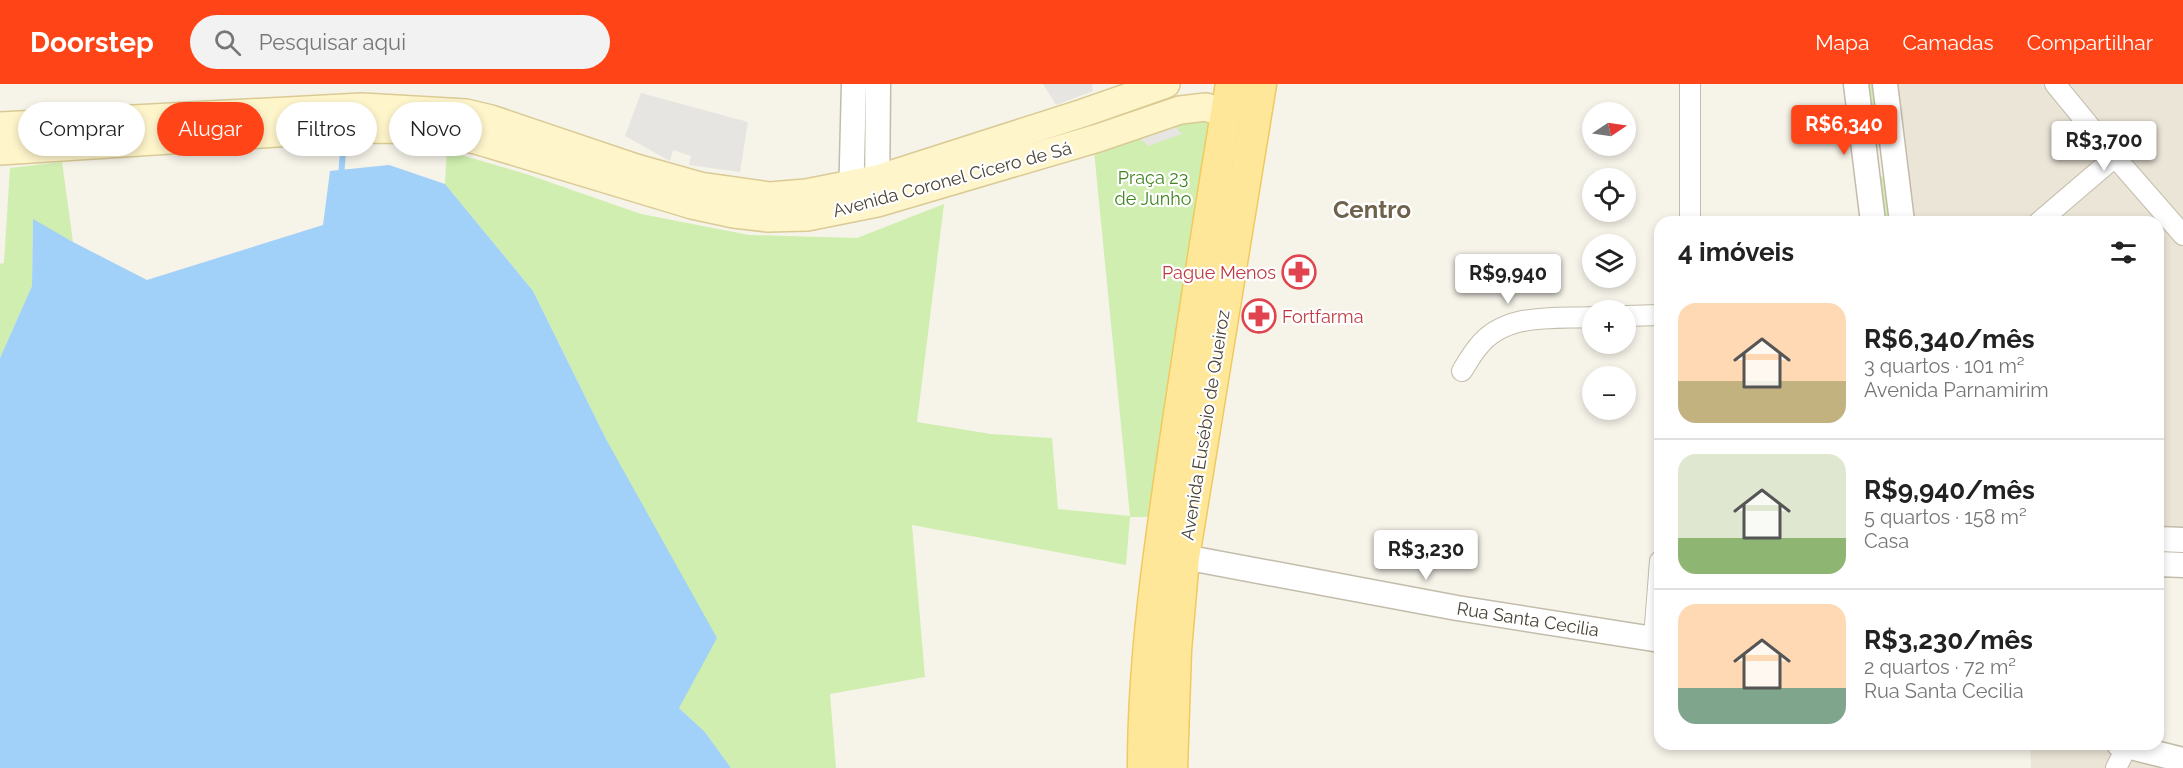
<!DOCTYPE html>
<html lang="pt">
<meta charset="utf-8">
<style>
:root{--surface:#fff;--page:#f2f2f2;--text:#222;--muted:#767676;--line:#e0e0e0;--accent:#ff4518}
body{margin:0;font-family:Raleway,sans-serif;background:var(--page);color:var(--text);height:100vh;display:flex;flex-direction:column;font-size:22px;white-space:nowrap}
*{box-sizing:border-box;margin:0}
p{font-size:20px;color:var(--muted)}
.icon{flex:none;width:33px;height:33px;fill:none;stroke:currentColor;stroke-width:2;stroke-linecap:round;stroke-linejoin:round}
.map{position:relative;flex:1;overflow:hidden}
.panel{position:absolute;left:1654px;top:132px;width:510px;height:534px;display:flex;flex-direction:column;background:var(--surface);border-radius:18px;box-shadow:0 3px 9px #0003}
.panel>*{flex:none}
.guide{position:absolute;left:18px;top:18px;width:570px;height:54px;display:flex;gap:12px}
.needle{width:39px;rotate:77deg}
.controls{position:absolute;left:1582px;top:18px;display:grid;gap:12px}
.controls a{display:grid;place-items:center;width:54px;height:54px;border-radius:50%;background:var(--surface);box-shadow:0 3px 9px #0003;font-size:30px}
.price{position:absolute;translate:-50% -51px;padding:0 14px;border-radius:6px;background:#fff;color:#222;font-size:20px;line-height:39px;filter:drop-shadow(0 2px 3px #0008)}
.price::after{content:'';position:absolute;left:50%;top:36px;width:18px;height:14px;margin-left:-9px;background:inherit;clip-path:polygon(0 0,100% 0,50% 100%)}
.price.current{background:var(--accent);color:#fff}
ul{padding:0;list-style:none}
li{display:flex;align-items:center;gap:18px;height:150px;padding:0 24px}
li+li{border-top:2px solid var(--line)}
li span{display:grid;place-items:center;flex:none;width:168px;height:120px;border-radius:18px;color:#555}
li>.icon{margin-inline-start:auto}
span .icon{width:72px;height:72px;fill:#fffc;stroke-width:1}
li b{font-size:26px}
h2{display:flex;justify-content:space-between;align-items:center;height:72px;padding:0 24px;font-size:26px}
.tag{padding:0 21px;border-radius:27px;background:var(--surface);box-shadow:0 3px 9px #0003;font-size:21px;line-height:54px}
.tag.current{background:var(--accent);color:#fff}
header{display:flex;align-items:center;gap:36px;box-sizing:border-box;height:84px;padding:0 30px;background:var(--accent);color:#fff}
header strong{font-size:28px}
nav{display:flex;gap:33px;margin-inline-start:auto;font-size:21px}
.search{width:420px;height:54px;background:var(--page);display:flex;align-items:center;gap:15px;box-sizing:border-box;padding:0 21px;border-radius:33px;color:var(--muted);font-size:22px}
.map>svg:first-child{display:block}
.residential{fill:#ebe5d7}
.green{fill:#cfeeaf}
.parking{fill:#e7e5e1}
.water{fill:#a1d0f8}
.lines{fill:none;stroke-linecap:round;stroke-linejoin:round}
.stream{stroke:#a1d0f8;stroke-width:6}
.minor-casing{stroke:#c3bcab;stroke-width:22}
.tertiary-casing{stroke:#c3bcab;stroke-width:27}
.secondary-casing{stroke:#dacb95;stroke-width:30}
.primary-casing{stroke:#f0ca5e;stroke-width:33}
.minor{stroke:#fff;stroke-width:20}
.tertiary{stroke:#fff;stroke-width:24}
.secondary{stroke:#fff5cb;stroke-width:27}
.primary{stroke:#ffe79a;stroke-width:30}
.labels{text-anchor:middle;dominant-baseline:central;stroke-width:4.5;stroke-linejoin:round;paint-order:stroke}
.park-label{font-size:18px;fill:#438423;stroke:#fff}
.street-label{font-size:18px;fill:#4b4437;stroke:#fff}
.health-label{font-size:18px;fill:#be3a42;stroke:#fff;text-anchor:end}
.district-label{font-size:24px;font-weight:bold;fill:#6f634d;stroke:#fff}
</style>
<header>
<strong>Doorstep</strong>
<div class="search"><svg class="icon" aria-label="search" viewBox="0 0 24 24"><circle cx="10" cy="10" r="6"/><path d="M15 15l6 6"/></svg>Pesquisar aqui</div>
<nav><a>Mapa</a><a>Camadas</a><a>Compartilhar</a></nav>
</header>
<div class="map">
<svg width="2183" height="684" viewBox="0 0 2183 684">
<rect width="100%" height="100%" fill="#f6f3e9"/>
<g class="residential">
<polygon points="1890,0 2183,0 2183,455 2159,452 2158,138 1909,138"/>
<polygon points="2030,660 2076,660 2183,684 2031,684"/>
</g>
<g class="green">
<polygon points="1867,0 1879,0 1885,45 1873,45"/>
<polygon points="1199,33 1216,46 1154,433 1130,433 1126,481 912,441 925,593 830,610 836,684 731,684 705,648 679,624 607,357 533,207 445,100 447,67 526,90 641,130 749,151 857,154 944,120 917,338 991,350 1052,354 1058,425 1130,432 1094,67"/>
<polygon points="62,78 73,158 33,136 32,202 0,274 0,180 4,179 10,84"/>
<polygon points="1889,92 1895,138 1883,138 1876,93"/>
</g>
<g class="parking">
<polygon points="1043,0 1092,0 1093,7 1056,21"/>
<polygon points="641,9 748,38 740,88 689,81 691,72 673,66 670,77 625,52"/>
<polygon points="1174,41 1182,50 1148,62 1138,53"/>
</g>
<polygon class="water" points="389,81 445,100 533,207 607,357 717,554 679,624 705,648 731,684 0,684 0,274 32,202 33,135 73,158 147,196 323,141 330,87"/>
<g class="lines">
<polyline class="stream" points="341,92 344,57"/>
<g class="minor-casing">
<g id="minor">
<polyline points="2055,0 2115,73 2183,151"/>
<polyline points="1690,138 1690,0"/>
<polyline points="2039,138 2115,73"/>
<polyline points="1626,232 1660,231"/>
<path d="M 1462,287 C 1467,279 1472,270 1478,263 C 1505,228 1554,235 1593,233"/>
<polyline points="1654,554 1660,477"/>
<polyline points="2116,684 2127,662"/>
</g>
</g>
<g class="tertiary-casing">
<g id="tertiary">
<polyline points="1856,0 1873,138"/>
<polyline points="1885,0 1902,138"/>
<polyline points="877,113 878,0"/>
<polyline points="851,118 854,0"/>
<polyline points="2158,455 2183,456"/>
<polyline points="1184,473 1457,524 1660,556"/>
<polyline points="2158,480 2183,481"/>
<polyline points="2119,660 2183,676"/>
</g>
</g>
<g class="secondary-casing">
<g id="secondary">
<polyline points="0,42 362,23 466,29 491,35 636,84 700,102 770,112 806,109 877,95 1083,29 1166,0"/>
<polyline points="0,67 324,46 386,45 438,48 476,56 692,121 734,130 768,134 807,133 877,119 1098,54 1180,26 1206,23 1226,30"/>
</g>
</g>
<g class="primary-casing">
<g id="primary">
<path d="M 1143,684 C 1143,567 1161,452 1178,337 C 1195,224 1212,112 1231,0"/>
<polyline points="1172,684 1176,566 1184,473 1261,0"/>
</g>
</g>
<use href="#minor" class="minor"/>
<use href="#tertiary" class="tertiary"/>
<use href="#secondary" class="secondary"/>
<use href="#primary" class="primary"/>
</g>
<defs>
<g id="pharmacy-ring" transform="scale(1.725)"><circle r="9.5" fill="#fff" stroke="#e0444e" stroke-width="1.5"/><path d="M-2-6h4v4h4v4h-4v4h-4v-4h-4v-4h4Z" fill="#e0444e"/></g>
</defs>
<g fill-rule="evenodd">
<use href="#pharmacy-ring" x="1299" y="188"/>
<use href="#pharmacy-ring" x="1259" y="232"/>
</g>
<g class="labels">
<g class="park-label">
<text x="1153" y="93">Praça 23<tspan x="1153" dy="21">de Junho</tspan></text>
</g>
<g class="street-label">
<text transform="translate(952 95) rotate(-15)">Avenida Coronel Cícero de Sá</text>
<text transform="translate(1205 341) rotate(-81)">Avenida Eusébio de Queiroz</text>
<text transform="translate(1528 535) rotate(9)">Rua Santa Cecilia</text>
</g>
<g class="health-label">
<text x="1276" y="188">Pague Menos</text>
<text x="1282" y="232" text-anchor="start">Fortfarma</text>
</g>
<g class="district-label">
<text x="1372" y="125">Centro</text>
</g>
</g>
</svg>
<div class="controls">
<a><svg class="needle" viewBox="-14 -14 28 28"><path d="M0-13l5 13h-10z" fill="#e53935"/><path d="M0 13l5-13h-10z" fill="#767676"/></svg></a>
<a><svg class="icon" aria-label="locate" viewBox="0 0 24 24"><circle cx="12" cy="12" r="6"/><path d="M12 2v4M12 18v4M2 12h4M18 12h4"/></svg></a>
<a><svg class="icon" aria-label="layers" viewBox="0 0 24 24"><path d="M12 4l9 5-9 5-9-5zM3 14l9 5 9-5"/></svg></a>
<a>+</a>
<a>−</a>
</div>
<b class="price current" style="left:1844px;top:72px">R$6,340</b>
<b class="price" style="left:2104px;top:88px">R$3,700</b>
<b class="price" style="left:1508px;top:221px">R$9,940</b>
<b class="price" style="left:1426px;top:497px">R$3,230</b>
<div class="guide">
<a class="tag">Comprar</a>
<a class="tag current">Alugar</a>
<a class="tag">Filtros</a>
<a class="tag">Novo</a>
</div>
<section class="panel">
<h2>4 imóveis<svg class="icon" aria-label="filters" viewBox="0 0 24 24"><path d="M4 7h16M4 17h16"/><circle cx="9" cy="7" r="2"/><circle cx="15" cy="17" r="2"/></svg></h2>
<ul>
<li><span style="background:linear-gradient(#ffd9b3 65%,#c2b280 0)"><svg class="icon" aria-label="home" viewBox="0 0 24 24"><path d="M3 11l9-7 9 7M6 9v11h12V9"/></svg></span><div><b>R$6,340/mês</b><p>3 quartos · 101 m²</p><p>Avenida Parnamirim</p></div></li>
<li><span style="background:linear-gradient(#dfe7d0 70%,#8fb573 0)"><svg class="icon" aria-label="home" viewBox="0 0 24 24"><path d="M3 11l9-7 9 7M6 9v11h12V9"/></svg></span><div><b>R$9,940/mês</b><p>5 quartos · 158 m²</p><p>Casa</p></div></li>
<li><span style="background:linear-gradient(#ffd9b3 70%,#7fa58c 0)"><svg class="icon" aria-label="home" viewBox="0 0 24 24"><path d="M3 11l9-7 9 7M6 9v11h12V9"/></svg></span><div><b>R$3,230/mês</b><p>2 quartos · 72 m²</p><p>Rua Santa Cecilia</p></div></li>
</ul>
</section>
</div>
